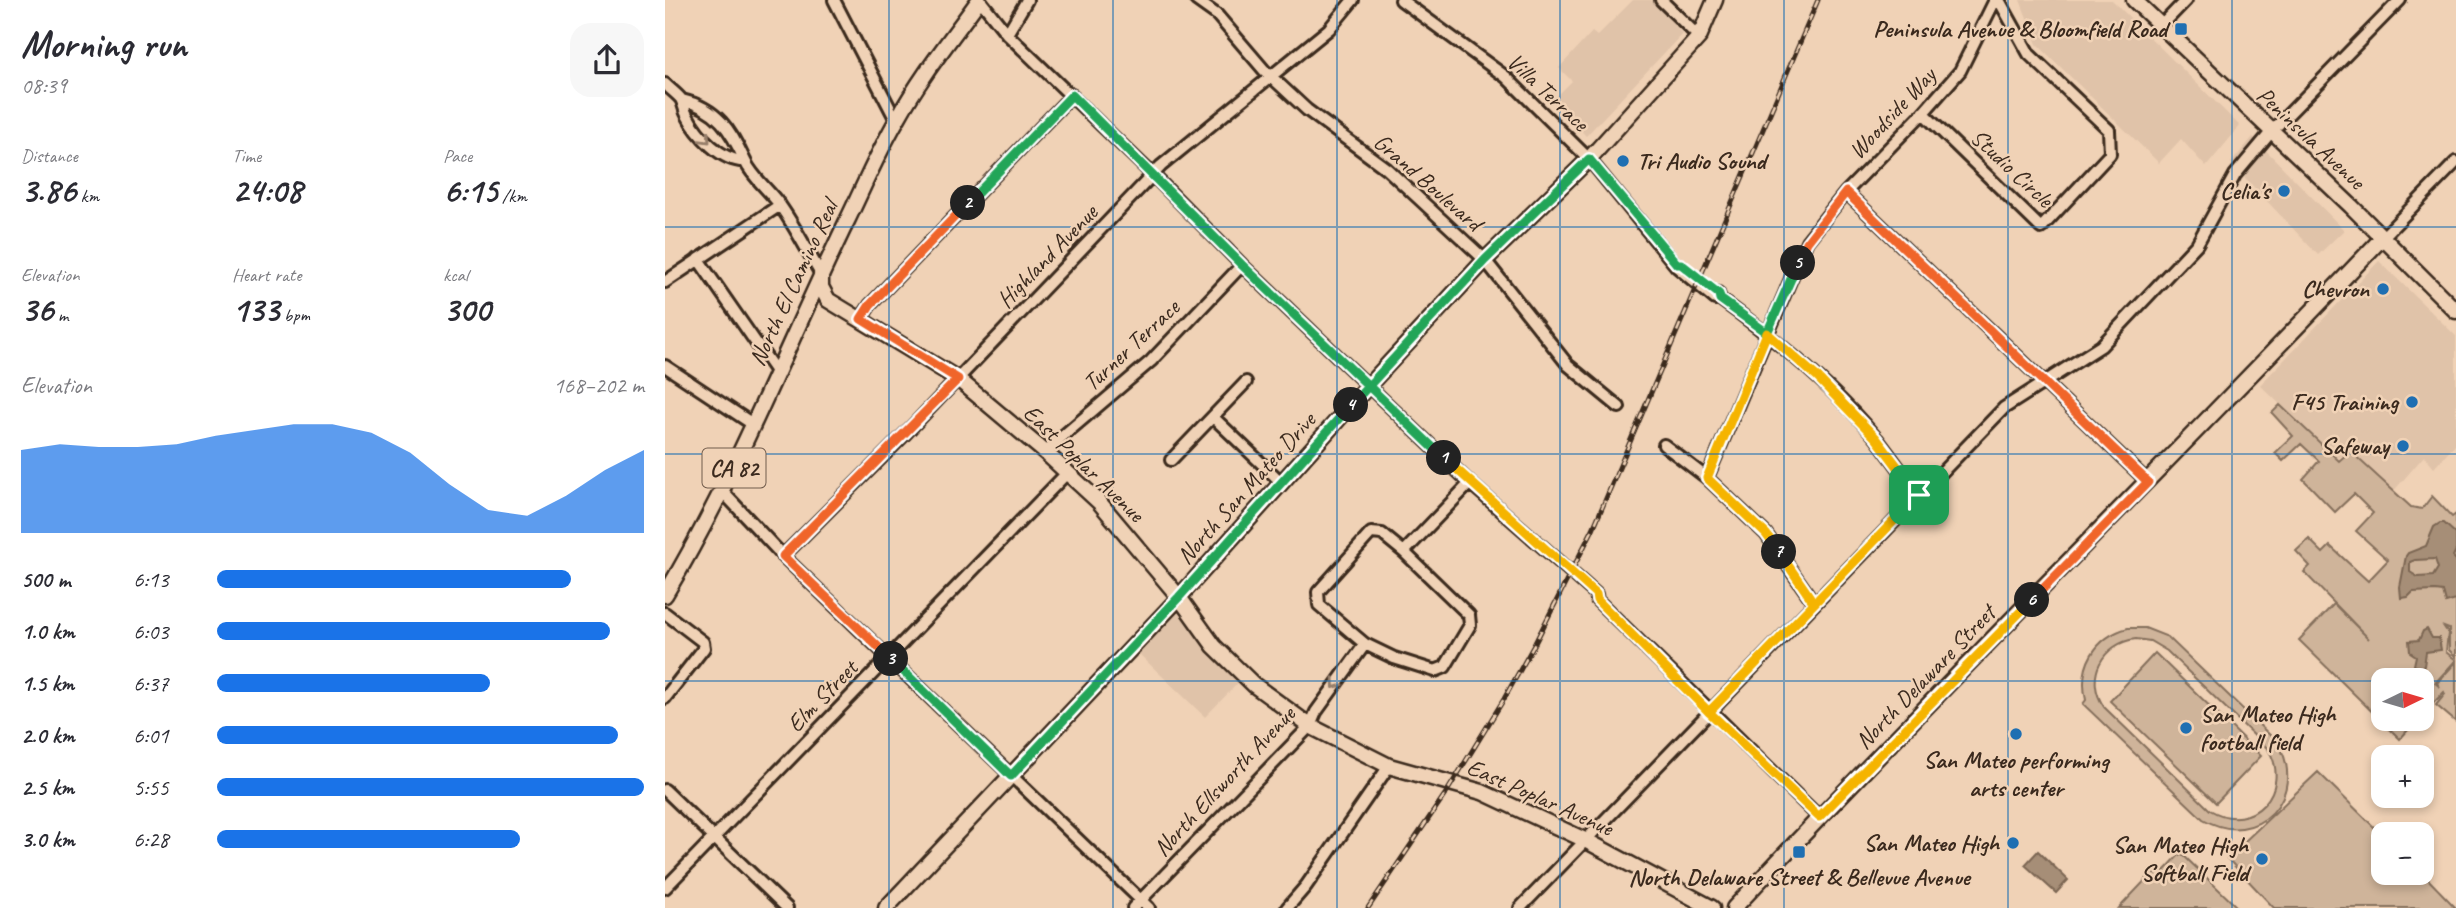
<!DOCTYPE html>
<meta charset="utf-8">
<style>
:root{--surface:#fff;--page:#f7f7f7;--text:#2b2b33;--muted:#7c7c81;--accent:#1a73e8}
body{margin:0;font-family:Caveat,sans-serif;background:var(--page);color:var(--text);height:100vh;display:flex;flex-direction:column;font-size:26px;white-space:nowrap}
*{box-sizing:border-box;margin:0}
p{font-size:23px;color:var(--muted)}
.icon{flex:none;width:38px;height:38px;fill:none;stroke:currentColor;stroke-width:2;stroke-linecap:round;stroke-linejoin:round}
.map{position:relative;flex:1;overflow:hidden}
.side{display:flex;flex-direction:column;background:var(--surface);width:665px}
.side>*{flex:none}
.needle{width:46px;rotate:85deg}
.tools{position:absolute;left:1706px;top:668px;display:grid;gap:14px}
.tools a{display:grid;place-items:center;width:63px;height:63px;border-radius:14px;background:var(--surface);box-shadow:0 4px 10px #0003;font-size:35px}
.pin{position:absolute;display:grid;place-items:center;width:60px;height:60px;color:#fff;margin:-30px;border-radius:14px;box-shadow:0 4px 10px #0006}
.km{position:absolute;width:35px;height:35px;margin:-18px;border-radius:50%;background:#222;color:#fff;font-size:19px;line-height:35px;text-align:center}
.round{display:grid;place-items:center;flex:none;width:74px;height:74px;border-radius:21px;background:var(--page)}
.headline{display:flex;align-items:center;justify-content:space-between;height:119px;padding:0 21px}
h1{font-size:38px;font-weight:700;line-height:52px}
.stats{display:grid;grid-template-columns:repeat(3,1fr);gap:10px;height:119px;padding:7px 21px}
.stats div{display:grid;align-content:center}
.stats b{font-size:35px;font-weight:700}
.stats small{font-size:19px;font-weight:400}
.stats p{font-size:19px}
.chart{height:196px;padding:14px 21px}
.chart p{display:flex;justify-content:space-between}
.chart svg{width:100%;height:126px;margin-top:7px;fill:var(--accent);opacity:.7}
ul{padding:0 21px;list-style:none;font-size:23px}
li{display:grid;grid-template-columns:112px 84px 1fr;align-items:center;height:52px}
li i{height:18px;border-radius:9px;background:var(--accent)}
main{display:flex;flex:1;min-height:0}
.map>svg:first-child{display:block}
</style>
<main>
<section class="side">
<div class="headline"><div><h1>Morning run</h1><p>08:39</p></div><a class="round"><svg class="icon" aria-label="share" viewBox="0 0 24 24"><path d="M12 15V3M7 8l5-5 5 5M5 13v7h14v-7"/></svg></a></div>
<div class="stats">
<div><p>Distance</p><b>3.86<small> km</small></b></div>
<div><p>Time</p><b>24:08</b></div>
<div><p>Pace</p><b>6:15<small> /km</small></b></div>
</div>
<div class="stats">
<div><p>Elevation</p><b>36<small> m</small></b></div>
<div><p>Heart rate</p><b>133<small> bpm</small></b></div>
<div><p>kcal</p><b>300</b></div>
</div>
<div class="chart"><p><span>Elevation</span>168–202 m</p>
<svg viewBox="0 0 160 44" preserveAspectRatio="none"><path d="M0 44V15L10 13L20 14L30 14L40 13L50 10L60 8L70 6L80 6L90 9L100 16L110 27L120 36L130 38L140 31L150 22L160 15V44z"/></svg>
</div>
<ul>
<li><b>500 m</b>6:13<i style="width:83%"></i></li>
<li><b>1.0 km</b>6:03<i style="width:92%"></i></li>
<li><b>1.5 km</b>6:37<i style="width:64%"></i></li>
<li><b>2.0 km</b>6:01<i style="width:94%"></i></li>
<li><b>2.5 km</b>5:55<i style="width:100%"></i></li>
<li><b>3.0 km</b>6:28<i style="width:71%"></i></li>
</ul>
</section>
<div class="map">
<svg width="1791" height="908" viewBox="0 0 1791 908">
<rect width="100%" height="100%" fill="#f0d2b6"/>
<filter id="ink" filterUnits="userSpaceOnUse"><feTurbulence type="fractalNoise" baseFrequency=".0143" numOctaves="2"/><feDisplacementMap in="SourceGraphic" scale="14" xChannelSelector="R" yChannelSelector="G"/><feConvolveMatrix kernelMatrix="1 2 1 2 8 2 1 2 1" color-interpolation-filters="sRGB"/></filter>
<g filter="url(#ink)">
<path fill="#e0c3a9" d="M968 0H988L1017 34 921 136 888 100 907 81 894 68 927 32 932 36Z
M1355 0H1447L1575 126 1541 167 1516 139 1494 163 1372 44Z
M1588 137 1679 230 1653 255 1566 163Z
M1714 261 1791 336V444L1769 468 1759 456 1727 493 1685 451 1672 459 1595 385Z
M512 612 573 683 540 717 473 653Z"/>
<path fill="#cfb49a" stroke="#856f5c" stroke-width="2" fill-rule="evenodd" d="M1615 405 1674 461 1685 451 1746 507 1757 509 1767 496 1787 517 1791 514V657L1784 650V629L1779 627 1783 633 1781 652 1791 660 1770 683 1775 687 1772 683 1791 662V722L1771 705 1780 694 1779 692 1757 715V681H1718V719H1753L1735 739 1634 640 1669 604 1704 639 1639 572 1645 566 1631 551 1644 539 1658 553 1665 546 1703 581 1723 560 1691 531 1708 513 1689 494 1670 512 1638 479 1654 461 1636 444 1618 461 1610 453 1628 436 1607 413Z
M1463 628H1480L1503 637 1612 742C1645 795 1592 851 1538 819L1418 704 1421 700C1413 666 1430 637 1463 628ZM1471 639 1485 641 1502 651 1603 749C1628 790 1587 835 1545 810L1439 707C1419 678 1437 643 1471 639Z
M1490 653 1596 756 1551 803 1445 701Z
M1653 772 1718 836V873H1757L1791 908H1609L1562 858Z
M1516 853 1573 908H1454L1487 873 1492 874 1496 870 1498 872Z"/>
<path fill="#a68e77" stroke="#7b6653" stroke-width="2" fill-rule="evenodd" d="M1775 523H1779L1791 534V550L1788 556 1791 562V600L1781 603 1778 592 1770 591 1748 592 1743 597 1736 598 1735 587 1741 556 1743 553 1761 546 1769 527ZM1770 559 1773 568 1768 576 1753 577 1745 572V562L1750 560Z
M1762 629 1767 638H1774L1776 650 1761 652 1759 666 1754 668 1749 665 1751 656 1745 652 1744 641 1754 640 1758 631Z
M1373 851 1403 880 1391 893 1360 865Z"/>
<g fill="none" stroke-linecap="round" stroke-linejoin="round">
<g stroke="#3b2a1e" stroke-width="16">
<path id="minor" d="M169 0 231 120
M315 0 342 34 488 175 577 265 805 483 931 594 932 600 1154 817
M531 0 552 15 599 70 642 110 722 169 820 260 903 365 954 407
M736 0 841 77 924 159 1012 267 1050 299H1055
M996 0 1034 37
M1496 26 1521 0
M342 34 362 0
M0 84C5 89 12 94 16 99 19 104 19 110 22 115 32 135 57 162 80 161
M17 100C52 108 66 130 80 161 87 177 104 190 114 204 130 226 142 251 156 274
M1258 113 1376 228 1445 154 1444 130 1364 54 1334 0
M1181 192 1483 482
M1718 237 1791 162
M33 259 112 373
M0 282 115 205
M1053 293 1055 299C1112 340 1167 385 1212 439 1226 457 1240 477 1254 495
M196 319 205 305 407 95
M0 366 89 425
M548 417 616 482
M999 445 1042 478 1101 534 1149 603
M381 453 392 441 486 361 577 265
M506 460 581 382
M1042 478 1142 241 1181 192 1258 113 1295 71 1330 0
M57 491 118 556 484 908
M706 533 717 534 739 552 804 615 805 625 780 667 770 671 729 658 700 644 654 605 653 592Z
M739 552 805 483
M118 556 241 433 496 166 664 29 688 0
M0 613 38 642 39 648 0 698
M0 790 122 908
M0 888 402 473
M468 908 645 726 651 712 700 644
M622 908 641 886 724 766
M855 908 1339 408 1436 346 1532 244 1570 175 1580 163 1607 131 1735 0"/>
</g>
<g stroke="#3b2a1e" stroke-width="19">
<path id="major" d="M1469 0 1686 206 1791 311
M156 274V287L163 300 293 379 381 453 434 502 514 597 549 646 589 685 645 726 724 766 817 792 920 840 1047 908
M0 595C71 476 121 347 181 223 198 188 213 152 233 118 256 76 286 39 314 0
M221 908 508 604 703 386 820 260 924 159 1034 37 1050 0
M1069 908C1281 681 1504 463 1718 237"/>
</g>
<use href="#minor" stroke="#f0d2b6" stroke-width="10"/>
<use href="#major" stroke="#f0d2b6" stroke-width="14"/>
<g stroke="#3b2a1e" stroke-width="5">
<path id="rail" d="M703 908 783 790 839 699 869 645 928 529 1153 0"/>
</g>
<use href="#rail" stroke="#f0d2b6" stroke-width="2.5" stroke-dasharray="8" stroke-linecap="butt"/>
</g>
<defs><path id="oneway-chevron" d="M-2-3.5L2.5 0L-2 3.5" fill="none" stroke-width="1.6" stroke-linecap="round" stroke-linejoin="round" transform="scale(1.75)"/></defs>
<g stroke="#967e6a">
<use href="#oneway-chevron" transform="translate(41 139) rotate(46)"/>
<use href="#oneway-chevron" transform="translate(671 684) rotate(126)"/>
</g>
</g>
<g fill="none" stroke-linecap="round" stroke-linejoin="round" filter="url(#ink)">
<g stroke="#fff" stroke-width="14">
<path id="split-1" d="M779 458 931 594 932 600 1044 712 1254 495"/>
</g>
<g stroke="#fff" stroke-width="14">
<path id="split-2" d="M303 203 407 95 577 265 779 458"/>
</g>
<g stroke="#fff" stroke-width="14">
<path id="split-3" d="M226 659 118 556 293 379 196 319 205 305 303 203"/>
</g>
<g stroke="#fff" stroke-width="14">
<path id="split-4" d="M226 659 346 776 514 597 686 405"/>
</g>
<g stroke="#fff" stroke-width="14">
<path id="split-5" d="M686 405 820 260 924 159 1012 264H1016L1054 294 1055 299 1102 333 1133 263"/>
</g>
<g stroke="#fff" stroke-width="14">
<path id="split-6" d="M1133 263 1142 242 1181 192 1483 482 1367 600"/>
</g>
<g stroke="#fff" stroke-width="14">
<path id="split-7" d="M1114 552 1149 603 1044 712 1154 817 1367 600"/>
</g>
<g stroke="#fff" stroke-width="14">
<path id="split-8" d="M1114 552 1101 534 1042 478 1102 333 1152 377 1211 438 1254 495"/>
</g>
<use href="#split-1" stroke="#f5b400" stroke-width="9"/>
<use href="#split-2" stroke="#22a559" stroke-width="9"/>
<use href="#split-3" stroke="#f0652b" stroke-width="9"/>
<use href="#split-4" stroke="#22a559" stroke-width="9"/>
<use href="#split-5" stroke="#22a559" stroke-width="9"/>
<use href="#split-6" stroke="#f0652b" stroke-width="9"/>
<use href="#split-7" stroke="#f5b400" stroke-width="9"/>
<use href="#split-8" stroke="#f5b400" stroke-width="9"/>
</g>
<path fill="none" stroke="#1f6fb2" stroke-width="2" stroke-opacity="0.55" d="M224 0V908M448 0V908M672 0V908M895 0V908M1119 0V908M1343 0V908M1567 0V908M0 227H1791M0 454H1791M0 681H1718M1757 681H1791"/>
<g fill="#1f6fb2" stroke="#f0d2b6" stroke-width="2.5">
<rect x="1509" y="22" width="14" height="14" rx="3.5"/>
<circle cx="958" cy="161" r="7"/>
<circle cx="1619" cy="191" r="7"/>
<circle cx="1718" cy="289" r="7"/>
<circle cx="1747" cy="402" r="7"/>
<circle cx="1738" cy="446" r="7"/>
<circle cx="1521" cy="728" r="7"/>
<circle cx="1351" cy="734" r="7"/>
<circle cx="1348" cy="843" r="7"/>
<rect x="1127" y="845" width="14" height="14" rx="3.5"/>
<circle cx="1597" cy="859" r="7"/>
</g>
<g text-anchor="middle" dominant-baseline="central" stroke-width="5" stroke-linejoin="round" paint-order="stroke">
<rect fill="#f0d2b6" stroke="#715c4c" stroke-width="2" x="37.5" y="448.5" width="63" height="39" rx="5"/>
<g font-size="23" font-weight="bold" fill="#3b2a1e">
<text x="69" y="468">CA 82</text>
</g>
<g font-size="24" font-weight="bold" fill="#3b2a1e" stroke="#f0d2b6" text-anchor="end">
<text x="1502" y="29">Peninsula Avenue &amp; Bloomfield Road</text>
<text x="972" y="161" text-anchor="start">Tri Audio Sound</text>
<text x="1605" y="191">Celia's</text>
<text x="1704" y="289">Chevron</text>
<text x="1733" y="402">F45 Training</text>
<text x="1724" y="446">Safeway</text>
<text x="1535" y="714" text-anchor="start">San Mateo High<tspan x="1535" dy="28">football field</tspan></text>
<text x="1351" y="760" text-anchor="middle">San Mateo performing<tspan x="1351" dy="28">arts center</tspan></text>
<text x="1334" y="843">San Mateo High</text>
<text x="1583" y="845">San Mateo High<tspan x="1583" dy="28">Softball Field</tspan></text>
<text x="1134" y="877" text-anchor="middle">North Delaware Street &amp; Bellevue Avenue</text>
</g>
<g font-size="24" fill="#3b2a1e" stroke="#f0d2b6">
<text transform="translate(883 92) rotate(43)">Villa Terrace</text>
<text transform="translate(1227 113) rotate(-47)">Woodside Way</text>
<text transform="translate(1646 138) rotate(43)">Peninsula Avenue</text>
<text transform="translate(1347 168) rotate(43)">Studio Circle</text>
<text transform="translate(763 182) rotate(41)">Grand Boulevard</text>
<text transform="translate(382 256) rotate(-46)">Highland Avenue</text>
<text transform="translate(128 283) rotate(-65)">North El Camino Real</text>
<text transform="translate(466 345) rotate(-43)">Turner Terrace</text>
<text transform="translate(419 463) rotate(44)">East Poplar Avenue</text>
<text transform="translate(581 488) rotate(-48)">North San Mateo Drive</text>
<text transform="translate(1260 677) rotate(-46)">North Delaware Street</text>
<text transform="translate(157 696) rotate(-46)">Elm Street</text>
<text transform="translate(559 781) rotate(-47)">North Ellsworth Avenue</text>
<text transform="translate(875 797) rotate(24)">East Poplar Avenue</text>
</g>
</g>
</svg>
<div class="tools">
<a><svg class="needle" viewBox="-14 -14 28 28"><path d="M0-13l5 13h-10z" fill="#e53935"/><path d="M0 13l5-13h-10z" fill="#7c7c81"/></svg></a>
<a>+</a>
<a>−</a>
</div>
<div class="pin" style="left:1254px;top:495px;background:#1e9e55"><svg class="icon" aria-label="arrive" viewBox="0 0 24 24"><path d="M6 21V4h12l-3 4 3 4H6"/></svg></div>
<b class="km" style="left:779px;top:458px">1</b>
<b class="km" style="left:303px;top:203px">2</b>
<b class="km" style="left:226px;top:659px">3</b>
<b class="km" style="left:686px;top:405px">4</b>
<b class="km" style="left:1133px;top:263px">5</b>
<b class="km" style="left:1367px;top:600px">6</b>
<b class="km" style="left:1114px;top:552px">7</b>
</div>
</main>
